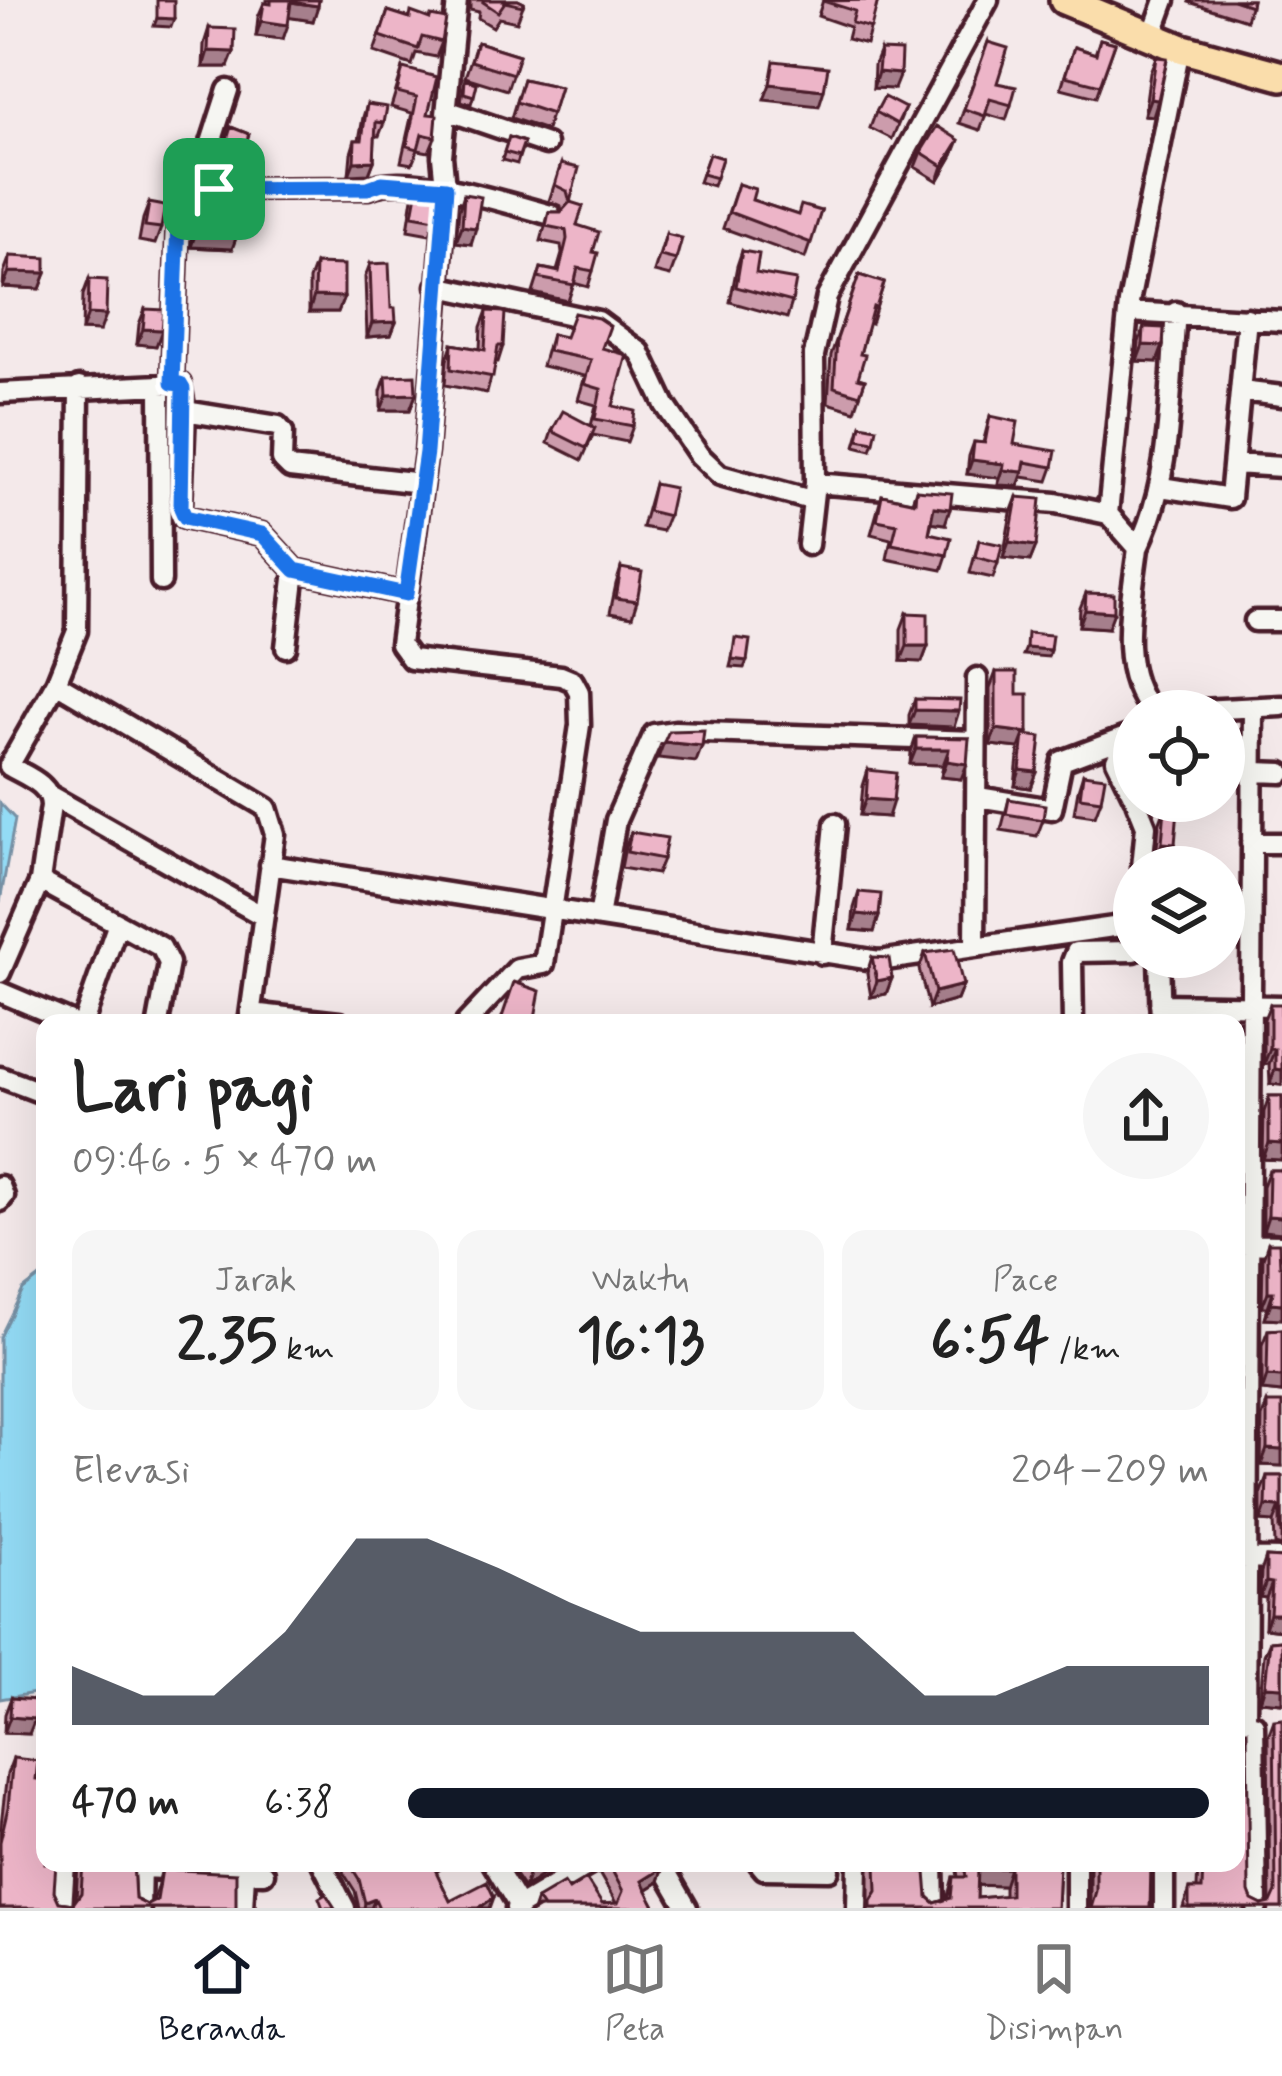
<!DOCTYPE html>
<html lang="id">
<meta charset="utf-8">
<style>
:root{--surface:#fff;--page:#f6f6f6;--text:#222;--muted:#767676;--line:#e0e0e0;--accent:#111827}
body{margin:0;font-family:Mynerve,sans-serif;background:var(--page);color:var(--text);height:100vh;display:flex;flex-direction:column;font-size:45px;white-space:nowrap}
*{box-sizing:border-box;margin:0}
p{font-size:39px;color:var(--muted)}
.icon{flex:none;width:66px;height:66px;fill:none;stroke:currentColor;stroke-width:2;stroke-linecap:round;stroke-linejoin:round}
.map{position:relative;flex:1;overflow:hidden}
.details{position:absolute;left:36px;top:1014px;width:1209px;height:858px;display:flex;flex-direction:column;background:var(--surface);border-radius:24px;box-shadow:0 12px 48px #0002}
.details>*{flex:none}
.fabs{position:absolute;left:1113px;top:690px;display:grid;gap:24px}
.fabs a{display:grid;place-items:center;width:132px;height:132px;border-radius:50%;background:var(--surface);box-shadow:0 12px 48px #0002;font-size:60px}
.pin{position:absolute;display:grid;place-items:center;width:102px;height:102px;color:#fff;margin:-51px;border-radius:24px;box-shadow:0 6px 18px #0006}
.round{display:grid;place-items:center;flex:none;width:126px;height:126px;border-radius:63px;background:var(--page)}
.head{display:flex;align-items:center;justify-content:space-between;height:204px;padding:0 36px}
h1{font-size:66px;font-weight:700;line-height:90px}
.stats{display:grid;grid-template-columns:repeat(3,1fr);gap:18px;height:204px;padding:12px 36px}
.stats div{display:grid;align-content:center;border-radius:24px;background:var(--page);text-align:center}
.stats b{font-size:60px;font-weight:700}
.stats small{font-size:33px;font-weight:400}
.stats p{font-size:33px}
.chart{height:336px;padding:24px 36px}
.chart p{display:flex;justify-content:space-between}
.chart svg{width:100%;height:216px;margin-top:12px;fill:var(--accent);opacity:.7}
ul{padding:0 36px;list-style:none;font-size:39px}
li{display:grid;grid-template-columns:192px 144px 1fr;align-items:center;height:90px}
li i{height:30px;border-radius:15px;background:var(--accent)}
.tabs{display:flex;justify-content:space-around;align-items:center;height:168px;border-top:3px solid var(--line);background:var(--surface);font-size:33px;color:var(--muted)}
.tabs a{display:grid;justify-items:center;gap:6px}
.tabs .current{color:var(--accent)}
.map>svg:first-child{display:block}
</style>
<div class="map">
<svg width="1282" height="1908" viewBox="0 0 1282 1908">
<rect width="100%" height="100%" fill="#f4e9ea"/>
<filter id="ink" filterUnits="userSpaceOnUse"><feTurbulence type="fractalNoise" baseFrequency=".00833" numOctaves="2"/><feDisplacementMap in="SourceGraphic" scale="24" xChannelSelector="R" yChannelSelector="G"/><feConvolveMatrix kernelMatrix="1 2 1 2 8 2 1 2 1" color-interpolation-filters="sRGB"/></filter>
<g filter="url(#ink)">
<path fill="#93dbf5" stroke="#7690a4" stroke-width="3" d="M0 803 15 819 0 902Z
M45 1273V1680L41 1692 0 1699V1337L23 1290Z"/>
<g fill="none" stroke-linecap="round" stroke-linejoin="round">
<g stroke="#4a1f2b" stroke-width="27">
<path id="street" d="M457 0 442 156 446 197 426 452 400 644 411 659 561 676 573 681 579 692 580 725 544 964 517 969 466 1023
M1152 36 1165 0
M228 90 201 174 202 189 369 188C406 170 510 204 551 215
M449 111 546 144
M437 286 598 321 640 352 665 405 699 455 720 475 811 500
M1129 312 1282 321
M172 383 178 221 184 207 202 189
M160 386 161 581
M1241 391 1282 396
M0 393 180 384 185 411 181 508 185 517 262 534 295 570 406 594
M185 411 278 426 283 432 282 460 290 468 421 483
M1234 464 1282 467
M815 483 1056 503 1108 514 1138 548C1132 599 1115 671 1152 711
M1161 487 1230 498 1247 318
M1108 514 1129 303 1180 48
M808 545 815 483 814 355 827 297 988 0
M1138 548C1173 476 1169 391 1176 312
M1255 621H1282
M286 647 295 570
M56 683 267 808 275 834 249 1023
M1179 711 1282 706
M1126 740 1116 760 1134 797
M1255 772 1282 773
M51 796 261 915
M978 797 1052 809 1062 761 1134 734
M1136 801 1146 826 1142 867
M1251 843H1282
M270 865 879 961 1134 924
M40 881 161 947 169 963 158 1023
M599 917 616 820 654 734 675 731 975 741
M1224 918 1249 916
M975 946 977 678
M822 954 835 824
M1159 957 1161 1023
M0 973 40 881 51 806C51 784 26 776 9 766L56 683 77 631 79 387
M0 992 73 1023
M1160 1004 1282 1006
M251 1013 339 1023
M83 1023 117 926
M1073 1023 1072 962 1076 952 1134 951
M0 1077 45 1094
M0 1186 4 1196 0 1201
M1236 1244 1282 1245
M1236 1558 1282 1559
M1246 1723 1253 708
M1254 1724 1257 1908
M322 1863 345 1908
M493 1863 520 1908
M661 1863 687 1908
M759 1863 764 1869 829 1870
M933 1863 934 1908
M1164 1863V1908
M140 1868 264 1873
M62 1908 65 1863
M140 1908 141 1863
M243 1908 245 1874
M516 1908 592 1863
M857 1908 858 1863
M1076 1908V1863"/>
</g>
<g stroke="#4a1f2b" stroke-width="36">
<path id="primary" d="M1064 0 1180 48 1282 76"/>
</g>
<use href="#street" stroke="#f6f6f2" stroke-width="18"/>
<use href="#primary" stroke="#faddab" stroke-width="27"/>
</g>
<path fill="#cc9cac" stroke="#4a1f2b" stroke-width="3" fill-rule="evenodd" d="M267 0H319L313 21 289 17 283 39 256 36 258 17 264 3H267Z
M470 0H518L524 3 517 22 499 18 493 27 478 18 479 12 470 10Z
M823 0H878L866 44 847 39 850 27 818 16Z
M1190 0H1252L1246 20 1189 2Z
M388 11 410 18 430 19 442 42 436 57 416 53 412 65 374 52Z
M209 28 228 67H203L204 44Z
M1100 39 1115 43 1096 97 1061 88 1074 47 1095 54Z
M477 42 519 55 507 90 465 77Z
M988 42 997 83 1011 105 1006 120 986 114 980 130 959 123Z
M880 50 894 89 873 88 874 65Z
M1156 57 1158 100 1153 116 1144 115 1150 72Z
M403 68 435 137 429 152 418 150 412 164 401 162 412 113 391 107Z
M465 79 477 83 471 104 461 101Z
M523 79 560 87 546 130 511 118Z
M367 104 384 123 379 136H375L374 161 369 174 349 175 351 153 355 140H359L363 117Z
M905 108 892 139 870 128 876 112Z
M231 127 249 134 234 174 217 167Z
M509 137 524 142 517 164 502 160Z
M921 152 953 155 938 181 915 167Z
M709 154 722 158 713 186 699 182Z
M561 164 577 225 593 252V271L588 287 574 283 568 301 533 293 541 268 557 271 562 254 561 245 541 241 549 212H561L562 211 561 206 549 201Z
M419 182 435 219 430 234 408 230 413 197Z
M738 184 752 200 797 215 821 211 805 258 723 228Z
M464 194 471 244 456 242 459 210Z
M201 200 206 204 232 249 191 247V224Z
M149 203 161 228 155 244 139 241 143 219Z
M666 234 676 260 670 276 654 272Z
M742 251 756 273 792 302 787 318 730 302 737 266Z
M10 256 46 273 40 289 3 287 4 272Z
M315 264 344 297 338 312H309V280Z
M370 264 396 322 391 335 367 337 365 277Z
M859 275 884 283 871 324 868 323 860 354 858 378 865 380 855 411 828 403 831 355Z
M89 279 100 331 82 330 83 295Z
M145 309 162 330 156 346 137 344 139 324Z
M487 311 503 346 498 362H495L487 393 445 385 447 360 452 344 480 349 481 327Z
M1144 327 1157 362 1137 361 1139 342Z
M551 334 602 348 613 406 633 426 627 442 593 435 582 460 548 443 552 431 591 426 596 405 578 400 585 376 542 366Z
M386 376 416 394 410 410H381V391Z
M990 416 1014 444 1053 467 1048 481 1022 477 1018 486 998 485 999 478 967 474 969 456 974 442 983 443Z
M861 425 874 442 871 450 855 446Z
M654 484 668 516 662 531 642 527Z
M916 490 945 524 932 522 929 533 947 555 942 570 887 559 891 539 871 534 882 495 912 501Z
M1017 497 1036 546 1030 561 1003 558 1011 513Z
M979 540 998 563 993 578 970 573Z
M621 568 637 601 632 617 610 613 616 584Z
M1086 593 1108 628 1079 626 1080 608Z
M907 613 928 646 922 662 901 661V629Z
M996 672 1017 694 1037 772 1031 788 1015 786 1019 748 990 745V688Z
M915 699 954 727 909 725V715Z
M916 737 969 738 961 779 941 777 943 765 910 764 911 752Z
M868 770 888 817 860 815 863 786Z
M1083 774 1101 800 1095 816 1074 813 1078 790Z
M1009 799 1043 820 1037 836 1001 830Z
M1165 808 1175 844 1170 860 1156 859 1159 824Z
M631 832 663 859 657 874 621 868 625 847Z
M859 892 879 916 874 932 852 930 854 908Z
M925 953 963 985 957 1000 929 1008 919 969Z
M872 957 892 978 886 994 871 997 867 973Z
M1270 1004 1282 1018V1085L1270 1084 1269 1064H1264V1019Z
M1269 1096H1282V1160L1263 1159 1264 1112Z
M1269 1170H1282V1233L1263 1231V1186Z
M1268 1243 1280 1266 1282 1267V1319L1265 1318 1268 1307H1262L1263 1258Z
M1282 1329V1393L1262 1391V1345L1268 1330Z
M1267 1403 1282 1466 1261 1465 1262 1418Z
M1267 1476H1282V1547L1275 1545 1274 1522 1261 1521V1492Z
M1266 1557 1282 1558V1630L1265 1628 1266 1598 1260 1597 1261 1572Z
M1282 1640V1703L1260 1701 1264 1655 1270 1641Z
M11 1698 29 1734 4 1733 5 1714Z
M1274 1720 1282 1908H1183L1189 1889H1197L1198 1863H1236L1252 1900 1262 1905 1270 1903 1268 1736Z
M13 1758 36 1779 54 1891 59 1902 73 1904 76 1900 78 1863H133L135 1899 147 1905 153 1902 162 1869 236 1908H0V1832L7 1774Z
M346 1863H449L436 1872 450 1901 490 1908H359L355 1891 343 1872Z
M507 1863H559L524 1888Z
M604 1863H660L663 1868 657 1883 646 1890 656 1908H534L537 1899 569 1890 602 1904 616 1903 600 1875Z
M869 1863H900V1870L935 1903 947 1900 953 1877H958L957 1871 960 1863H1059L1057 1908H869ZM977 1885 1004 1886V1896L977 1898Z
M1090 1863H1151L1150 1908H1090Z"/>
<path fill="#a67f8c" stroke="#4a1f2b" stroke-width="3" d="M291 2 318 6 313 21 286 17Z
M157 18 174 19 171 27 154 26Z
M261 21 288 25 283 39 256 36Z
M208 51 234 52 228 67H203Z
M878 72 900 74 894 89 873 88Z
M770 84 824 90 819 106 764 100Z
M1150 99 1158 100 1153 116 1144 115Z
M959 140 953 155 938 181 943 166Z
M374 161 369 174 349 175 354 162Z
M462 226 476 228 471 244 456 242Z
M196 232 238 233 232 249 191 247Z
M9 272 46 273 40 289 3 287Z
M314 296 344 297 338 312H309Z
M88 314 106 315 100 331 82 330Z
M396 322 391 335 367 337 372 323Z
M143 329 162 330 156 346 137 344Z
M1143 345 1163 346 1157 362 1137 361Z
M416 394 410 410H381L387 395Z
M972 460 1004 464 999 478 967 474Z
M1003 470 1023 472 1018 486 998 485Z
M934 507 950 509 945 524 929 522Z
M1009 542 1036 546 1030 561 1003 558Z
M1085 610 1114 612 1108 628 1079 626Z
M907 646H928L922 662 901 661Z
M1026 648 1050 650 1048 657 1023 655Z
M732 659 747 661 744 668 730 667Z
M915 710 959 711 954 727 909 725Z
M996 729 1028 733 1023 745 1024 735 1019 748 990 745Z
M664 742 702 746 696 762 658 758Z
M916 749H949L943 765 910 764Z
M947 761 967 764 961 779 941 777Z
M1020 770 1037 772 1031 788 1015 786Z
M866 799 893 801 888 817 860 815Z
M1162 843 1175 844 1170 860 1156 859Z
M857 914 879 916 874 932 852 930Z
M892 978 886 994 871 997 877 981Z
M963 985 957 1000 929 1008 935 992Z
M1270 1049H1275L1269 1064H1264Z
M1275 1069 1282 1070V1085L1270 1084Z
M1269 1143 1282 1144V1160L1263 1159Z
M1268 1216 1282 1217V1233L1263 1231Z
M1268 1292H1273L1268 1307H1262Z
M1271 1303 1282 1304V1319L1265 1318Z
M1267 1376 1282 1377V1393L1262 1391Z
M1267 1449 1282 1450V1466L1261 1465Z
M1266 1506 1280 1507 1274 1522 1261 1521Z
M1266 1582 1272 1583 1266 1598 1260 1597Z
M1270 1614H1282V1630L1265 1628Z
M1265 1686 1282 1687V1703L1260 1701Z
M10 1717 35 1719 29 1734 4 1733Z
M436 1863H449L428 1877 433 1865Z
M543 1863H559L524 1888 529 1872Z
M663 1868 657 1883 636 1896 642 1881Z
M978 1868H1010L1004 1886 972 1885Z
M494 1897 490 1908H479Z
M375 1899 371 1908H364L365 1903Z"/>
<path fill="#edb5c8" stroke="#4a1f2b" stroke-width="3" fill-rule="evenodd" d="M157 0H174V19L157 18Z
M271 0H319L318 6 291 2 288 25 261 21 264 3 271 4Z
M484 0H518L524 3 523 6 505 2 498 12 483 2Z
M878 0 871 28 852 23 855 11 823 1Z
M1233 0H1252L1251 6Z
M388 11 410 18 411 12 430 19 431 16 446 19 442 42 422 37 418 49 380 36Z
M209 28 235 29 234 52 208 51Z
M1100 39 1115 43 1100 85 1065 76 1074 47 1096 54Z
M477 42 519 55 513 74 471 61Z
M988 42 1008 48 997 83 1016 87 1011 105 990 99 985 116 964 109Z
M880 50 901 51 900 74 878 72Z
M1156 57 1167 58 1158 100 1150 99Z
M774 61 828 67 824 90 770 84Z
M403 68 437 77 428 114 437 115 435 137 422 134 418 149 407 146 417 97 397 92Z
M465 79 477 83 474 96 464 93Z
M523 79 560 87 552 114 516 102Z
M884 97 905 108 897 124 876 112Z
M367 104 387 107 384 123 376 122 374 161 354 162 355 140H362Z
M937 126 959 140 943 166 921 152Z
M231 127 249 134 240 158 223 152Z
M509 137 524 142 519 156 504 152Z
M709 154 722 158 716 178 702 174Z
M561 164 579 168 570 202 583 206 577 225 599 232 593 252 598 253 593 271 578 268 574 285 538 278 541 268 559 272 567 239 566 230 546 226 549 212H561L570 202 567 191 555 185Z
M419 182 438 184 435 219 413 215Z
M738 184 755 189 752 200 798 215 801 205 821 211 811 243 729 212Z
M464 194 481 197 476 228 462 226Z
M201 200H206V204L237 203 238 233 196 232 197 208Z
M149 203 165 206 161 228 145 226Z
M666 234 682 238 676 260 660 256Z
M742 251 759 254 756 273 796 280 792 302 736 287Z
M10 256 46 258V273L9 272Z
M389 263 391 308H395L396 322 372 323 370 264Z
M315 264 344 265V297L314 296Z
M859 275 884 283 876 308 873 307 860 354 865 355 858 378 865 380 860 395 834 387 837 339Z
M89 279 107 280 106 315 88 314Z
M145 309 164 310 162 330 143 329Z
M487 311 505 312 503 346H498L493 377 451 369 452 344 485 350Z
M574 313 598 318 610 326 602 348 627 355 613 406 635 411 633 426 595 419 601 389 584 384 591 360 548 351 551 334 565 337Z
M1144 327 1164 328 1163 346 1143 345Z
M415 375 416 394 387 395 386 376Z
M563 411 595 428 586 448 552 431Z
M990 416 1018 422 1014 444 1056 451 1053 467 1025 462 1023 472 1003 470 1004 464 972 460 974 442 985 443Z
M861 425 877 428 874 442 858 439Z
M654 484 674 488 668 516 648 511Z
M916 490 952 493 950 509 934 507 929 533 951 538 947 555 892 544 897 524 877 520 882 495 915 502Z
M1017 497 1041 499 1036 546 1009 542Z
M979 540 1002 545 998 563 975 557Z
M621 568 642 572 637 601 616 598Z
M1086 593 1114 594V612L1085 610Z
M907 613 928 614V646H907Z
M1027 633 1052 635 1050 650 1026 648Z
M735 638 750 640 747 661 732 659Z
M996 672H1017V694H1028V733L996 729Z
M915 699 960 700 959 711 915 710Z
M704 730 702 746 664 742 669 731Z
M1024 735 1041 737 1037 772 1020 770Z
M916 737 969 738 967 764 947 761 949 749H916Z
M868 770 896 773 893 801 866 799Z
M1083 774 1105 777 1101 800 1080 797Z
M1009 799 1045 805 1043 820 1006 814Z
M1165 808 1178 809 1175 844 1162 843Z
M631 832 667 838 663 859 627 852Z
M859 892 881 894 879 916 857 914Z
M954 949 963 985 935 992 925 953Z
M872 957 889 958 892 978 877 981Z
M514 982 540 991 534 1023H513L501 1020Z
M1270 1004H1281L1282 1070 1275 1069V1049H1270Z
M1269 1096H1282V1144L1269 1143Z
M1269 1170H1282V1217L1268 1216Z
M1268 1243H1279L1280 1266 1282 1267V1304L1271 1303 1273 1292H1268Z
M1282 1329V1377L1267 1376 1268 1330Z
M1236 1358H1241L1240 1399H1236Z
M1267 1403H1282V1450L1267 1449Z
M1236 1434H1240L1239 1529 1236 1531Z
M1267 1476H1282V1531L1280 1530V1507L1266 1506Z
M1266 1557 1282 1558V1614H1270L1272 1583 1266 1582Z
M1282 1640V1687L1265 1686 1270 1641Z
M11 1698 36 1700 35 1719 10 1717Z
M1282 1719V1908H1189V1889H1202L1203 1863H1236V1730H1247L1249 1892 1252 1900 1262 1905 1271 1903 1276 1892 1274 1720Z
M13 1758 38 1761 36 1779 45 1780V1863H56L54 1891 59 1902 73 1904 81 1893 83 1863H133L135 1899 147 1905 157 1900 162 1869 236 1873V1908H0V1842L8 1807Z
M349 1863H436L433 1865 450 1901 487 1882 494 1897 479 1908H379L375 1899 365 1903 359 1879Z
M523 1863H543L529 1872Z
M608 1863H660L663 1868 642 1881 656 1908H543L537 1899 564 1883 569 1890 586 1879 602 1904 618 1903 623 1891Z
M876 1863H900V1870L926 1872 928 1897 935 1903 951 1898 953 1877H966L964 1863H1059L1057 1908H871V1901L877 1891ZM978 1868H1010V1895L977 1898Z
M1096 1863H1151L1150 1908H1091L1096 1891Z
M326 1894 335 1908H323L319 1898Z"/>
</g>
<g fill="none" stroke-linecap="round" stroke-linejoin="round" filter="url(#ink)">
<g stroke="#fff" stroke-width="24">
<path id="route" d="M382 183 446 188 426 452 406 594 295 570 262 534 185 517 181 508 183 389 180 384 172 383 178 220 184 207 202 189 368 188Z"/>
</g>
<use href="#route" stroke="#1a73e8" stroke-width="15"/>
</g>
</svg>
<div class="fabs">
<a><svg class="icon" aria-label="locate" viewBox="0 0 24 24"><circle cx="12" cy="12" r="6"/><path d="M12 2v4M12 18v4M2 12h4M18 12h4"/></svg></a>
<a><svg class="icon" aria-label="layers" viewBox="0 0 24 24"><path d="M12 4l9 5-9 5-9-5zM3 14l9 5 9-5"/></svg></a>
</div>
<div class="pin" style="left:214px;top:189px;background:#1e9e55"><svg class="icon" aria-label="arrive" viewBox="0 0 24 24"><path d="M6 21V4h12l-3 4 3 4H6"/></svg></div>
<section class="details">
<div class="head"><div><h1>Lari pagi</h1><p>09:46 · 5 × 470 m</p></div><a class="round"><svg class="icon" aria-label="share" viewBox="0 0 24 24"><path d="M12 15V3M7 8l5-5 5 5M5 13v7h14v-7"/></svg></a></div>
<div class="stats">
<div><p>Jarak</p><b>2.35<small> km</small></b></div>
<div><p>Waktu</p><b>16:13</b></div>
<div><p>Pace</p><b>6:54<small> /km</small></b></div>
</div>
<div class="chart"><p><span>Elevasi</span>204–209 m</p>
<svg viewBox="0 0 160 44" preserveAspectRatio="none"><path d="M0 44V32L10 38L20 38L30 25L40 6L50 6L60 12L70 19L80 25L90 25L100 25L110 25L120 38L130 38L140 32L150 32L160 32V44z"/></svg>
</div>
<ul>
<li><b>470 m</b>6:38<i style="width:100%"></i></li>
</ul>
</section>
</div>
<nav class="tabs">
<a class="current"><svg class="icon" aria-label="home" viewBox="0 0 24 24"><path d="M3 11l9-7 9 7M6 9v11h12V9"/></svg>Beranda</a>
<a><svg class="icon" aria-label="map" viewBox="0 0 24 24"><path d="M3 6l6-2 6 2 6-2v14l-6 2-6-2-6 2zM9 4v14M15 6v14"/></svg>Peta</a>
<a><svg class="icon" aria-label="saved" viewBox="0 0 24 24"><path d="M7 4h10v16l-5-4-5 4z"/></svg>Disimpan</a>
</nav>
